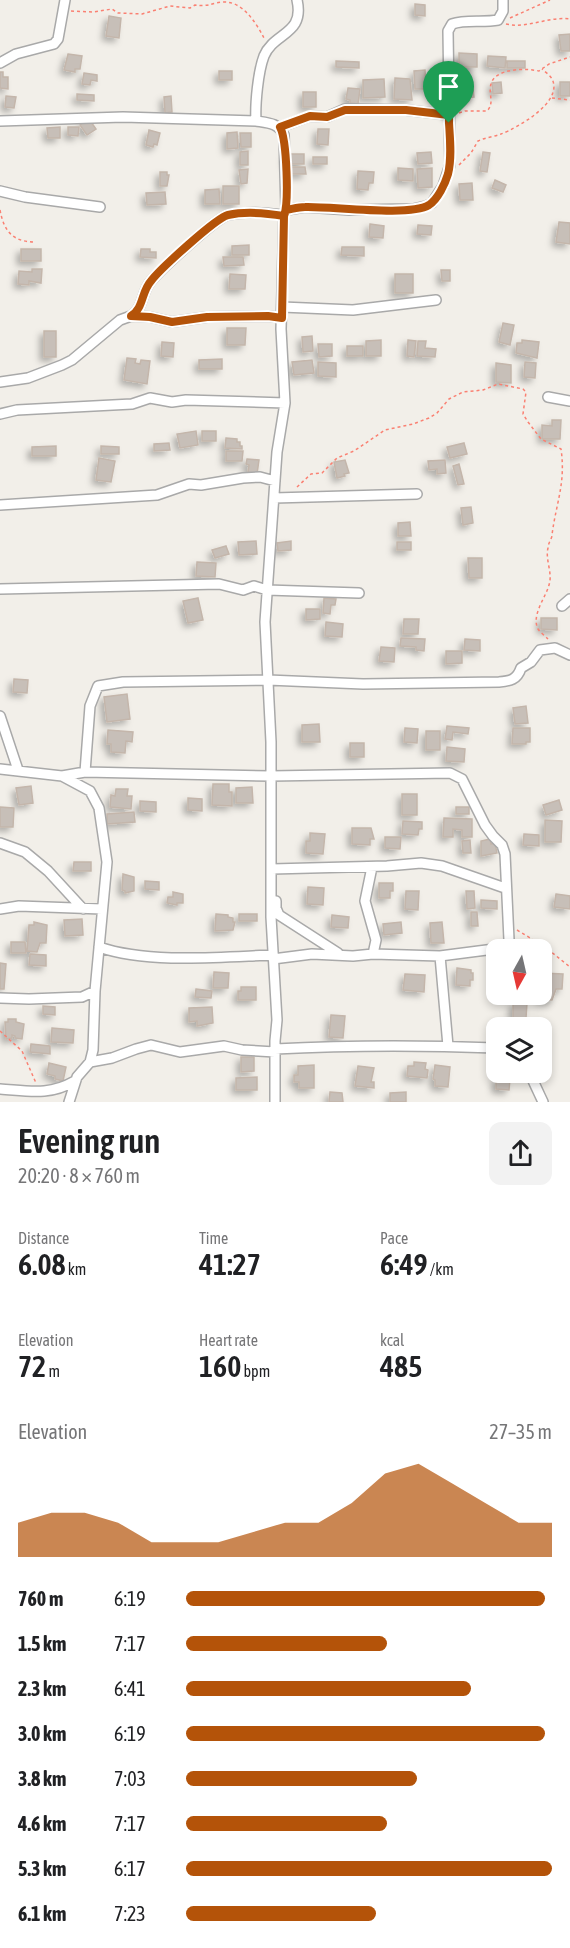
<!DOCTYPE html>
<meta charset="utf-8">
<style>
:root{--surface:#fff;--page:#f2f2f2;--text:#202124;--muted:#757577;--accent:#b45309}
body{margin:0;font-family:"Asap Condensed",sans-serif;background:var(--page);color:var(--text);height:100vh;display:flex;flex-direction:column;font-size:22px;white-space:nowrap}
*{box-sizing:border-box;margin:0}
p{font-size:20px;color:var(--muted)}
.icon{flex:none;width:33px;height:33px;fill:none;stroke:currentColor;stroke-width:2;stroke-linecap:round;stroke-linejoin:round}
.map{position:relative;height:1102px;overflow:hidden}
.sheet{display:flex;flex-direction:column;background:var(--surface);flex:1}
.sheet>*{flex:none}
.needle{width:39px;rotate:188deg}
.tools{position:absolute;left:486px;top:939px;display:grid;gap:12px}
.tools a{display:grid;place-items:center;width:66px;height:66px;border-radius:12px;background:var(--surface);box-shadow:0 3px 9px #0003;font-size:30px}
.pin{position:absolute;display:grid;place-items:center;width:51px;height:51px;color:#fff;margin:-62px -26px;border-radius:50% 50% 50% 0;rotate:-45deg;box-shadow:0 0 6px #0007}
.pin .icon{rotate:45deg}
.round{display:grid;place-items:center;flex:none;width:63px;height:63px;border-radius:12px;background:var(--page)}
.headline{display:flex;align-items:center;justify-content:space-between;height:102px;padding:0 18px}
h1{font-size:33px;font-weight:600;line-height:45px}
.figures{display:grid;grid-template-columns:repeat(3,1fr);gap:9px;height:102px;padding:6px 18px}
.figures div{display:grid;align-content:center}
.figures b{font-size:30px;font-weight:600}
.figures small{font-size:16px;font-weight:400}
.figures p{font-size:16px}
.chart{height:168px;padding:12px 18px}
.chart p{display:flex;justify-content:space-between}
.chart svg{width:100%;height:108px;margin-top:6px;fill:var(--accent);opacity:.7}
ul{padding:0 18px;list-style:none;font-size:20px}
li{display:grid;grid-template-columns:96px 72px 1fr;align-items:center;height:45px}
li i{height:15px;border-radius:8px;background:var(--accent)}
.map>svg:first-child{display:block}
</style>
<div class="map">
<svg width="570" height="1102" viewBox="0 0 570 1102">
<defs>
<filter id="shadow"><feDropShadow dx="-4" dy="4" stdDeviation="3" flood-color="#0004"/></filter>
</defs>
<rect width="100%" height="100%" fill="#f2efe9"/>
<path fill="#c7bfb8" stroke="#c4b6ab" stroke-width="1.5" filter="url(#shadow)" d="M415 4 425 5V16L415 15Z
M109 16 121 18 119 38 106 36Z
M570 34V51H561L559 35Z
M459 53 477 54V67H459Z
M68 54 82 56 80 69H75V72L64 70Z
M488 56 506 57 505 68 487 66Z
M336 61 359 62V68L336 67Z
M507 61H525V68H507Z
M425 70 426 89H415L414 71Z
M219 71H232V80H219Z
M0 72H3V77H8V89L0 88Z
M84 73 97 75V81L91 80 90 85 82 84Z
M395 78 410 79 412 100 394 99Z
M384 79 385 97 363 98V80Z
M472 80 474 97 454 99 453 81Z
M501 82 502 93 493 94 492 83Z
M560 82H570V96H560Z
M348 88 360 89 358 104 350 103V100L346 99Z
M303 92H316V107H303Z
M77 94 94 95V101L77 100Z
M6 96 16 97 14 108 5 107Z
M171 96 172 112 165 113 164 97Z
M89 119 96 129 87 135 80 125Z
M60 127V138H48L47 128Z
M68 127H79L78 136 68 135Z
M318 129H329L328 145 317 144Z
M149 130 160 133 157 145 154 144 153 147 146 145Z
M237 132 238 148 227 149V133Z
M240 133H251V147H241Z
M248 151V165H240V152Z
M431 152 432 163 418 164 417 153Z
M483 152 490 153 487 172 480 171Z
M287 154H304V164H287Z
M313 157H327V164H313Z
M289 167H305L306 174H289Z
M398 168 413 169V181L398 180Z
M432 168V187L418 188 417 169Z
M248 169 247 183 241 184 239 170Z
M358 171 374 172 373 183H369L368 190 357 189Z
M160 172H167V175H169L167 186H160Z
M495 180 506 185 503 192 492 188Z
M472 183 473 200H460L459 184Z
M223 186H239V204H223Z
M219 189 220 204H205V190Z
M165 192 166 204 147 205 146 193Z
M559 222 570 223V244L556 242Z
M370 224 384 226 383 238 369 237Z
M418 225 432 226 431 235 417 234Z
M249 245V255H232V246Z
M342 247H364V256L341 255Z
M21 249H41V261H21Z
M141 249H150V252H156V258L140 257Z
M223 257H243L244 265 224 266Z
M32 269H42L41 283 29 281V285L18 284 19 271 32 272Z
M441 270H450V281H442Z
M230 274 246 275 245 289H229Z
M395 274H413V293H395Z
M503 323 514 325 510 345 499 342Z
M227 328H246L245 345H227Z
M44 331H56V357H44Z
M312 336 313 351 303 352 302 337Z
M381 340V356H366V341Z
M408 340 416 341 414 357 407 356Z
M522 340 539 342 537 358 516 353 517 343H522Z
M418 341H426L425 348 436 349 435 357 417 356Z
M162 342 174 343 173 357 161 356Z
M318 344H332V356L319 357Z
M347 346H363V356H347Z
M127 358 136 359 135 363 140 364 141 360 150 361 147 384 124 380Z
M222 359V369H199V360Z
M312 360 314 373 294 375 292 362Z
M318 362 336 363V377L318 376Z
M525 362 536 363 535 378 524 377Z
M496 363 511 365V383L496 382Z
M552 420H561L560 439H542V425L552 426Z
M196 431 198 445 180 448 177 434Z
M202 431H216V441H202Z
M226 438 237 439V442H240V446H242V449L225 448Z
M169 443 170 450 154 451V444Z
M464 443 467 454 450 458 447 447Z
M56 446V456H32V447Z
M101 446 119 447V454H101Z
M226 451H243L242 461H226Z
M99 458 115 461 111 482 96 480Z
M247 459 259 460 257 474 248 472 249 465 246 464Z
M345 460 349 473 344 474 345 476 337 478 334 462Z
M445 460 446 473 437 474V469L429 470 428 461Z
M459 464 464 484 458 485 453 466Z
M471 507 473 523 463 525 461 508Z
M410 522 411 536H398V523Z
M256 541 257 554 239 555 238 542Z
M291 541V550L278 551 277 543Z
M397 542H411V550H397Z
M226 546 229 554 215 558 212 550Z
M468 558H482V578H469Z
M197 562 216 563 215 577 196 576Z
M198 598 203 620 188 623 183 601Z
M324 598 336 599 335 605H331L330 614 323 613Z
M306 609H320V619L306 620Z
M541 618H557V630L541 629Z
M404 619H419L418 634H403Z
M326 622 343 624 342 637 325 636Z
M401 638 425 639 424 651 416 650V647L400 646Z
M465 639 480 640V651L464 650Z
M381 647 395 648 394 662 379 661Z
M446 651H462V663L446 664Z
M14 679 28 680 27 693 13 692Z
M127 694 130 719 107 722 104 697Z
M526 706 528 723 515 724 513 708Z
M319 724 320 742H302V725Z
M447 726 469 728 468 734 453 732 452 740 445 739Z
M405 728 418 729 417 743 404 742Z
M513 728H530V742H526V744H512Z
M108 730 133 732 132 742 126 741 125 753 111 752V744H107Z
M426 731H440V750H426Z
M350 743H364V757H350Z
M447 747 465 749 464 762 446 761Z
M213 784H229V792H232V806L212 805Z
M31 786 33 803 19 805 16 788Z
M252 787 253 803H236V788Z
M116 789H128L127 796H132L131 809 110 807 111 795 115 796Z
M402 794H417V815H402Z
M188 798 202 799V811L188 810Z
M559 800 562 810 546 815 543 805Z
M140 801 156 802V812L140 811Z
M0 807 14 808 13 827H0Z
M456 807H469V814H456Z
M134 812 135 822 107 824V814Z
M444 818 472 819V837H462V830L453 829V837H443Z
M545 820 562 821 561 842H545Z
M403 821 422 822V829H419L418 835 402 834Z
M352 828H371L374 839H370V845L352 844Z
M310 833 325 834 323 854 306 853V841H310Z
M524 834 539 835V846L523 845Z
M385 837H401L400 849 385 848Z
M490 839 491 844 495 843 497 853 481 856V841Z
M470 840 471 853H463L462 841Z
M74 862H91V871H73Z
M123 874 134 877V891L125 893V891L122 890Z
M145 881 159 882V890L145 889Z
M379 883H393V891H390V898H379Z
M308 887 324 888 323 905 307 904Z
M406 891H419L418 910 405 909Z
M466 891H474L475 908 467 909Z
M173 892 183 894V903H177V905L167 903 168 897H173Z
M556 894 570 896V909L554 907Z
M481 900 497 901V909L481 908Z
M471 912H477L478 926H471Z
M216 914 228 915V917L233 918V922H235L233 930 215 931Z
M239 914H257V921H239Z
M332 915 349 917 348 928 331 927Z
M82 919 83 935 65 936 64 920Z
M34 922 47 925 46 943H40L37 952 27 951 29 925H34Z
M401 922 402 933 384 935 383 924Z
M442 922 444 943H431L430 923Z
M11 942H25L26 953H11Z
M30 954 46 955V966L29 965Z
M0 963 6 964 4 989H0Z
M457 968 471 970V973H473V980H470V986L456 985Z
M214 972 229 973 228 988H213Z
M542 973 563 974 562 989H556L552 1000H541Z
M405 974 425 975 424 992 403 990Z
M241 987H256V1000H238V991H241Z
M196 989 212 991 211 998 195 997Z
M513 1003H527L526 1018 513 1019Z
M43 1006 55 1007V1015L43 1014Z
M212 1007 213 1023 197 1026V1021L189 1022V1008Z
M331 1015 345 1016 343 1038 329 1037Z
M8 1019H16V1022L24 1024 22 1039 15 1038V1036L12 1035V1038L6 1039 5 1022H8Z
M52 1028 74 1030 73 1043 51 1042Z
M31 1044 50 1046V1054L30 1052Z
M241 1057H254V1071L241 1072Z
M414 1062 426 1063 425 1069 428 1070 427 1078 407 1076 408 1066H414Z
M49 1063 66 1067 63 1081 55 1079V1076L47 1074Z
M314 1065V1088H299V1082H294V1075H298V1066Z
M435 1065 450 1067 448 1087 435 1086V1080L433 1079Z
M358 1066 374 1068 371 1082H374V1088L355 1086Z
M257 1077V1090H236V1078Z
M496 1079H510L509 1090 496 1089Z
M330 1092 342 1093 343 1102H329Z
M406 1092V1102H390V1093Z"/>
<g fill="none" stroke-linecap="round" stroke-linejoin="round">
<g stroke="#a9a9a9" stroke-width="12">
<path id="street" d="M0 63 16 54 54 44 58 39 65 0
M0 121 123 117 256 121C269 123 278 123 284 135L286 210 284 215 281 329 285 403 277 452 265 622 271 742V917L277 1020 275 1041V1102
M256 121C255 104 258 72 264 56 274 32 305 35 297 0
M281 127 310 116 327 117 345 109 406 110 449 115
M0 191 25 197 100 207
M286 210 305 207 350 210 413 209 426 206 432 203 443 186 450 165 448 31 452 24C466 19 483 23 498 20L503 11V0
M282 307 353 310 436 300
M131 316C144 308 141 292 151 281 160 270 216 218 228 215 246 211 266 213 284 215
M0 382 28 378 62 365 72 360 120 320 131 316 150 317 172 322 207 317 268 316 282 318
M548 397 570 401
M0 414 17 410 132 404 150 398 172 402 186 400 285 403
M274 498 417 494
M0 505 157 495 189 484 201 485 243 478 260 477 275 481
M0 589 219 584 243 590 254 586 267 590 359 593
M562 606 570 599
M0 716 18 770
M0 769 62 776 90 791 99 808 107 862 95 991 93 1050 90 1062 77 1077 69 1102
M85 772 90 706 98 686 123 682 268 680 363 684 499 682C510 681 517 680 521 668L531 662 540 650 555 648 570 655
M62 776 85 772 271 776 450 773 462 779 485 825 493 836 502 845 505 854 509 940 507 945 502 948 440 956 373 954 353 956 312 954 273 959
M0 843 25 852 48 871 83 909
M372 867 365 901 376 940 373 954
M272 869 387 866 421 863 442 866 505 888
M276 901V908L279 915 338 953
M0 909 19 906 102 909
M99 947C148 964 221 957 273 955
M440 956 448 1046
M0 998 29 999 82 997 95 991
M275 1049C349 1045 422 1045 496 1048
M90 1062 112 1058 136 1049 151 1045 180 1052 224 1046 242 1050 275 1052
M529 1072 543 1102
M0 1089C29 1091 49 1096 75 1081"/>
</g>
<path stroke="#fa8072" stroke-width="1.5" stroke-dasharray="3 3" stroke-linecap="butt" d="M71 11 94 12 112 9 118 13 142 14 170 6 190 8 195 5C209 7 211 3 223 2 243 1 256 23 264 38
M510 18 550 0
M506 24C528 29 548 16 570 19
M552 98 570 100
M459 113 465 111H487C495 103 488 94 491 84 495 68 526 68 539 71L549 64 570 57
M459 165 471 153 478 141C486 137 494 137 501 134 517 128 564 102 552 79 550 75 545 72 542 69
M0 210C4 231 12 241 33 242
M297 487 311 474 322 473 337 458 354 451 385 430 413 424 429 418 437 413 449 399 463 392 483 390 498 384 523 389 526 392 523 414 528 422 541 439 561 449C566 483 556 503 552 535 552 539 548 543 548 548 545 560 553 573 549 585 546 597 531 615 538 629 540 632 545 636 548 639
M517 930 545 947 570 967
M0 1031 22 1051 36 1083"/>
<use href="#street" stroke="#fff" stroke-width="9"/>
</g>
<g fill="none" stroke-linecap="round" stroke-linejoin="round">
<g stroke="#fff" stroke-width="12">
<path id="route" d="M449 123C450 139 452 158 448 174 445 184 438 199 429 205 409 217 331 206 305 207 299 207 292 209 286 210L284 216 282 318 268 316 207 317 172 322 150 317 131 316C144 308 141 292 151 281 160 269 216 218 228 215 246 211 266 213 284 216 289 203 287 140 280 127L310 116 327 117 345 110H406L449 115V123"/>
</g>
<use href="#route" stroke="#b45309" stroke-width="8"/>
</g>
</svg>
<div class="tools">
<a><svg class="needle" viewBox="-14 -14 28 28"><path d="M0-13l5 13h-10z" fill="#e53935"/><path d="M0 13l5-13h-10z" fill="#757577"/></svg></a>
<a><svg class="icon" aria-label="layers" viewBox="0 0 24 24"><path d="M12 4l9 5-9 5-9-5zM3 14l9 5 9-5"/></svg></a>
</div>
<div class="pin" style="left:449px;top:123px;background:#1e9e55"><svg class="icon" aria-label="arrive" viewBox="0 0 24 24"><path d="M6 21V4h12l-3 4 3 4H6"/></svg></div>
</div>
<section class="sheet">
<div class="headline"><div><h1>Evening run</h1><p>20:20 · 8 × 760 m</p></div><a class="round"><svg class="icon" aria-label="share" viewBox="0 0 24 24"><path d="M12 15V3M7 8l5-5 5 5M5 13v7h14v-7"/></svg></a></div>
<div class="figures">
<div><p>Distance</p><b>6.08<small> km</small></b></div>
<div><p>Time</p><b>41:27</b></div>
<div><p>Pace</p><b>6:49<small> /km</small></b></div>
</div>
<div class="figures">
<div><p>Elevation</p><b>72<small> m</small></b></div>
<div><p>Heart rate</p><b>160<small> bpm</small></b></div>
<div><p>kcal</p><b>485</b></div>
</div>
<div class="chart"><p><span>Elevation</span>27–35 m</p>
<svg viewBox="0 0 160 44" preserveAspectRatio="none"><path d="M0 44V30L10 26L20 26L30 30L40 38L50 38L60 38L70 34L80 30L90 30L100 22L110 10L120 6L130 14L140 22L150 30L160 30V44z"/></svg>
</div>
<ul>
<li><b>760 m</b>6:19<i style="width:98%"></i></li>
<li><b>1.5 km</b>7:17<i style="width:55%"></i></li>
<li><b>2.3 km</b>6:41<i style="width:78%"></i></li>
<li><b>3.0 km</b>6:19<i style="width:98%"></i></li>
<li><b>3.8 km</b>7:03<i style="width:63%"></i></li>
<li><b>4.6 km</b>7:17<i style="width:55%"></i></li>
<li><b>5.3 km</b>6:17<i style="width:100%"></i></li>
<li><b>6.1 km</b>7:23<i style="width:52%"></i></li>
</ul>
</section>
